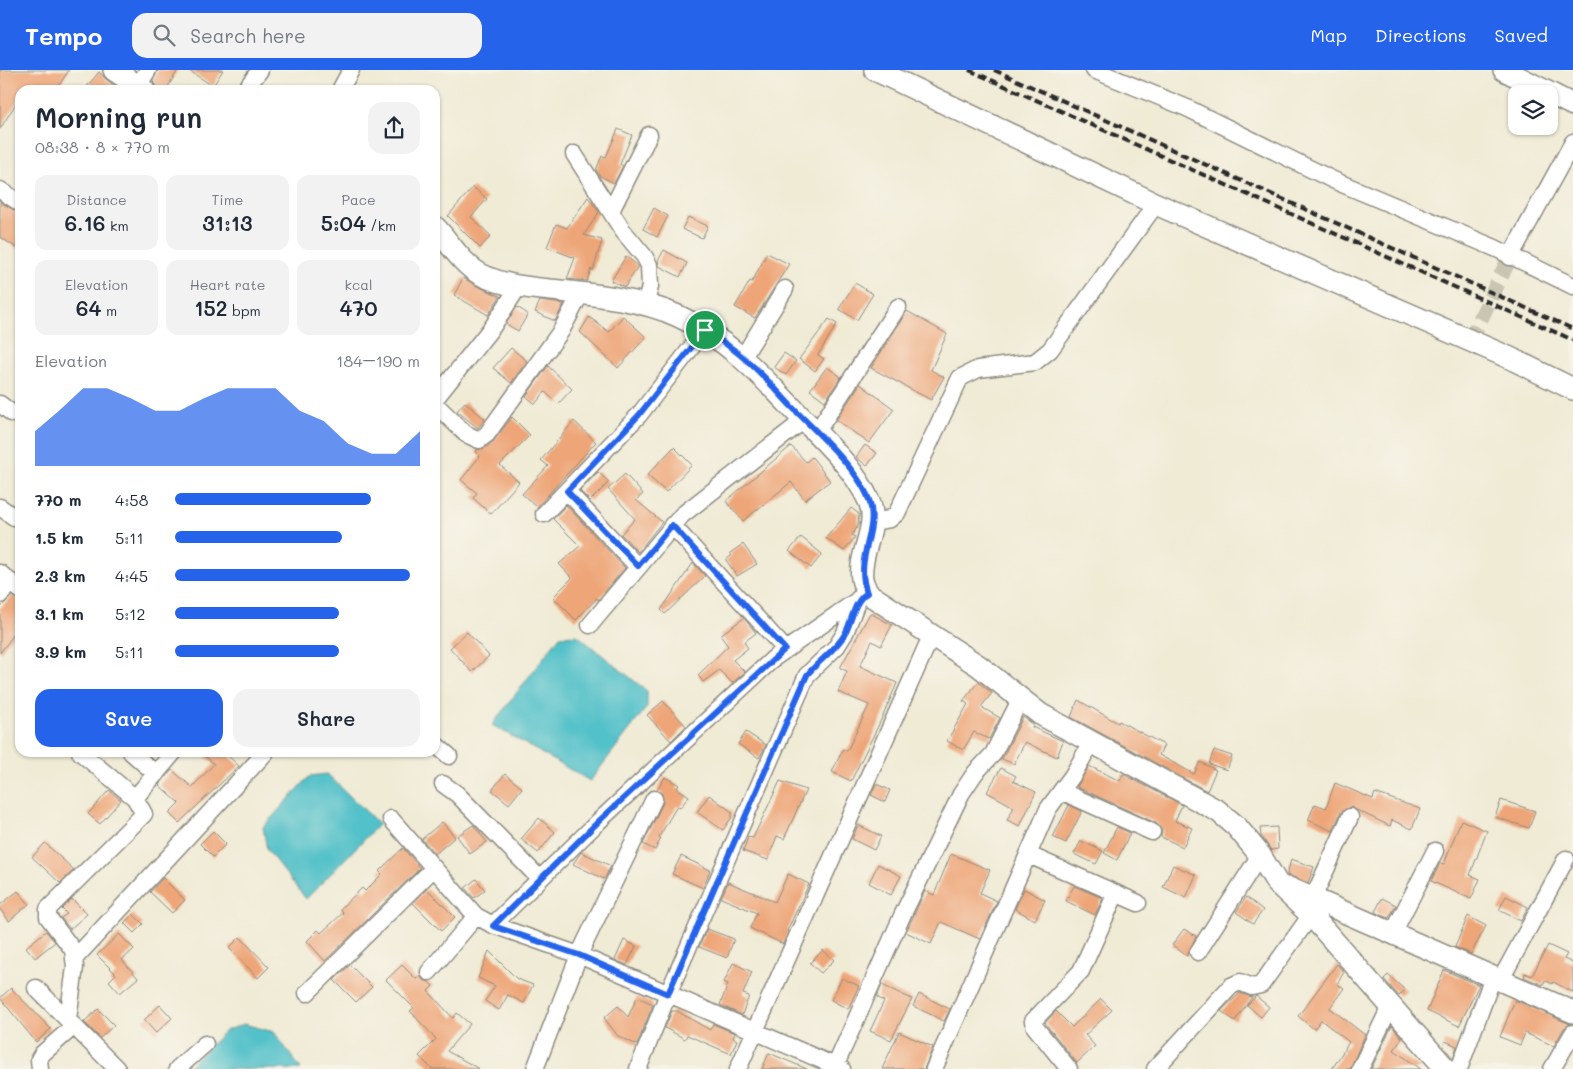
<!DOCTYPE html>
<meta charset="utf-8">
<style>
:root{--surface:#fff;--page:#f2f2f3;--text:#1f2937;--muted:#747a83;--accent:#2563eb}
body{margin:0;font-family:Mali,sans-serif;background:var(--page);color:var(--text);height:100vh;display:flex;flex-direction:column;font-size:19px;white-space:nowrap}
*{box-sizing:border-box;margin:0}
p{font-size:16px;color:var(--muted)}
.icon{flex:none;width:28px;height:28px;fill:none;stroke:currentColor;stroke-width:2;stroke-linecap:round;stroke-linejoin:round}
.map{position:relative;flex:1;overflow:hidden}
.drawer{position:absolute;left:15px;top:15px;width:425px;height:672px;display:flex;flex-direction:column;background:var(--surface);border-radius:15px;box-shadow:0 1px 4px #0004}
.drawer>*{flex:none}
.buttons{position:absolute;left:1508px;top:15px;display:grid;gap:10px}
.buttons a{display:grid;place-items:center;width:50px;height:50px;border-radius:10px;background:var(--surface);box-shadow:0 1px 4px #0004;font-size:25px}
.pin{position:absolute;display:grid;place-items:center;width:42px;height:42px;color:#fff;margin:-21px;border:2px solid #fff;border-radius:50%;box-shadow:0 1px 5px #0007}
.round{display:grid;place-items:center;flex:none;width:52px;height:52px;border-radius:15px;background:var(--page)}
.headline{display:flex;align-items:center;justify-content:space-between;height:85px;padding:0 20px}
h1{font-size:28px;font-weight:600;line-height:38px}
.figures{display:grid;grid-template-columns:repeat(3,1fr);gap:8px;height:85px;padding:5px 20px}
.figures div{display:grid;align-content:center;border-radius:12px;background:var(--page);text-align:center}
.figures b{font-size:21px;font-weight:600}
.figures small{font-size:14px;font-weight:400}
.figures p{font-size:14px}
.chart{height:140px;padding:10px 20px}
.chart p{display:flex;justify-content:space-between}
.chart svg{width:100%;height:90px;margin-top:5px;fill:var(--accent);opacity:.7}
.cta{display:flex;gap:10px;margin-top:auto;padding:10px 20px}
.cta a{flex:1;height:58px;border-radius:15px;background:var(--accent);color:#fff;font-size:20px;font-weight:600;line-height:58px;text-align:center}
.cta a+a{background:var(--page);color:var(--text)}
ul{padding:0 20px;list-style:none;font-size:16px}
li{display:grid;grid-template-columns:80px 60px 1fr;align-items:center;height:38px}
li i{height:12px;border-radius:6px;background:var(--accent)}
header{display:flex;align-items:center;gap:30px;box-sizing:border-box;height:70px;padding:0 25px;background:var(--accent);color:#fff}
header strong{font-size:24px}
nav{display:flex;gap:28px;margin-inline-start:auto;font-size:18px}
.search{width:350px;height:45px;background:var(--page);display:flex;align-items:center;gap:12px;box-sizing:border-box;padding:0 18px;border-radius:15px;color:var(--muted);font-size:19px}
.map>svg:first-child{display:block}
</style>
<header>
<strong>Tempo</strong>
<div class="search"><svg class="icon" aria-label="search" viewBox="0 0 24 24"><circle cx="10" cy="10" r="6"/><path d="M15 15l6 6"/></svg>Search here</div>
<nav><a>Map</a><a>Directions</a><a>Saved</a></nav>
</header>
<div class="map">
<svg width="1573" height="999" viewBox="0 0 1573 999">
<rect width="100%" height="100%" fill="#f7f3e8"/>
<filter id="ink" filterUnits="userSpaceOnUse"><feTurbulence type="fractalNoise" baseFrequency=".02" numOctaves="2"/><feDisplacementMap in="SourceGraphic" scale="10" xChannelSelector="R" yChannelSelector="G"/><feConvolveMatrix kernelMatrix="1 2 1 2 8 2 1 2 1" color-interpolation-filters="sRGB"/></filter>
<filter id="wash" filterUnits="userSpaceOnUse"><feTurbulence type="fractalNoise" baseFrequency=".0096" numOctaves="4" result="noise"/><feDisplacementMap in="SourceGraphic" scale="20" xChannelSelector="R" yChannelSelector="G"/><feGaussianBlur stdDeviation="1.12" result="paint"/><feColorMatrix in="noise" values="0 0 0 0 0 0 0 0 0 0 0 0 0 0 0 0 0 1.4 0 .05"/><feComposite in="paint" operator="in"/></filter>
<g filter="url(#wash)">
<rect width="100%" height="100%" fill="#f0ebd5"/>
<path fill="#53c1c9" stroke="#3f767a" d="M577 565 647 621V637L590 711 492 655 560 566Z
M327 704 379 754 306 829 267 780 263 757 310 706Z
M244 954 274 962 301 999H186L225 961Z"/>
<g id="blocks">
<path fill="#eea577" d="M0 0H69L56 20H20V27L0 59Z
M158 0H178L166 20 156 18 153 11Z
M188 0H223L213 16Z
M99 2 107 10 120 20H84Z
M618 59 632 65 620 94 623 96 614 113 600 106 596 100 602 86 606 87Z
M473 117 487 129 471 147 491 166 480 178 448 146Z
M588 127 599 142 584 165 602 170 593 201 591 199 587 211 567 209 575 188 547 177 556 154 567 158Z
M0 132 20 143V180L0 167Z
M654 138 668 146 657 167 643 159Z
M688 147 708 156 702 168 682 159Z
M664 180 687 193 680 207 659 196 658 191Z
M767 183 789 194 755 248 735 237 750 211 752 212Z
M626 186 638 196 625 217 611 211Z
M463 208 477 216 500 226 488 245 454 225Z
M855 213 873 224 857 250 839 239Z
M540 231 564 234 555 251 535 242Z
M517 237 528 244 518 261 506 254Z
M907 241 947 264 931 300 944 307 931 330 871 298Z
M623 246 646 267 618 298 580 262 589 247 609 262Z
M829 249 837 254 818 285 824 289 815 301 799 289Z
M511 278 527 291 511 313 493 298Z
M784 283 796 291 786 305 774 297Z
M548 296 572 319 558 334 545 322 535 334 526 326Z
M827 297 841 307 825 331 810 320Z
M860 314 894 339 869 373 836 350Z
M465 332 485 349 478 358 457 341Z
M512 347 530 365 500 395 519 412 491 444 473 428 477 423 461 410 480 386 476 382 477 380 485 378 493 372Z
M574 351 596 372 537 437 522 424 548 396 541 390Z
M865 375 877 383 867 396 856 387Z
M791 376 806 392 812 387 830 411 805 430 791 412 743 451 726 431Z
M674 377 692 395 666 422 647 405Z
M598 402 609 412 590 431 580 421Z
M625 404 643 424 636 430 662 452 638 482 621 464 635 449 608 419Z
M566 435 625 498 598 530 597 528 576 550 553 527 572 508 559 494 580 476 553 449Z
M851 438 859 444 858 456 852 465 855 467 844 481 826 468Z
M801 467 822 484 811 498 789 481Z
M743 474 757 494 737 506 726 490 732 485 730 483Z
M693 493 705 506 665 544 661 540Z
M12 526 20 530V556L0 583V538Z
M870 543 892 555 881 576 872 571 860 596 897 613 883 646 851 711 832 702 843 679 847 681 869 635 838 622 847 601 840 598Z
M744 548 756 563 744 572 748 578 733 590 745 602 732 613 719 600 703 612 698 605 728 576 720 565Z
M467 562 489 586 472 602 450 578Z
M978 612 992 623 981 637 1000 648 989 669 974 662 963 680 947 671 968 634 963 631Z
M1078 630 1118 653 1119 651 1164 675 1159 685 1194 704 1200 692 1216 700 1207 721 1071 647Z
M663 631 686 656 671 671 647 645Z
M1023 647 1033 654 1032 657 1063 671 1057 687 1025 672 1014 694 1002 689Z
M746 662 766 675 759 688 738 674Z
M1214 680 1232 686 1227 700 1209 694Z
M200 682H224L239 696 179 753 169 743 179 733 159 715 172 700 192 717 214 694Z
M1089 696 1120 711 1123 704 1182 735 1175 751 1192 758 1183 777 1161 767 1162 760 1156 753 1077 717Z
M1001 698 1016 706 1013 711 1036 722 1020 756 1007 750 1014 737 987 722Z
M505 704 522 718 509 734 492 720Z
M665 707 679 715 677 718 689 726 680 738 677 736 659 767 661 768 655 780 643 774 663 733 662 724 657 720Z
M780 711 806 720 784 769 777 766 768 790 743 781 748 767 753 768Z
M1335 713 1373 729 1375 723 1420 739 1412 759 1392 750 1390 756 1350 737 1341 742 1333 761 1308 750 1315 734 1326 738Z
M876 714 890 720 885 732 871 725Z
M109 720 121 730 100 754 88 744Z
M709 725 732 742V747L723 760 697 742Z
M1501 730 1535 741 1529 758 1495 747Z
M1069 735 1082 741 1066 773 1053 767Z
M539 748 555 762 538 783 521 769Z
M1461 750 1487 761 1470 805 1480 809 1471 829 1431 811 1440 793 1444 794Z
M442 752 455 767 435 784 422 769Z
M473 755 487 772 470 784 457 766Z
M858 755 881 766 874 780 852 769Z
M1117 757 1130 763 1117 790 1104 783Z
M1277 757 1278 779 1271 780 1261 766 1260 758Z
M213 761 226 774 213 787 200 774Z
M1081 771 1103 781 1096 794 1074 784Z
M45 773 74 800 60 813 32 787Z
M403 778 420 798 325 891 307 871 318 860 321 863 343 843 340 839 362 818 365 821 382 804 379 801Z
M581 782 611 796 604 809 573 794Z
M951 784 990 800 980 823 997 831 980 869 941 852 931 874 906 862 925 821 934 825Z
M681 786 710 800 703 818 672 804Z
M1291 789 1314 797 1308 813 1287 805Z
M878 794 901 806 891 825 869 813Z
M1173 795 1196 805 1186 828 1163 817Z
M788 804 809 814 787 861 788 862 783 874 750 858 757 843 721 828 728 812 775 832Z
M163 808 185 830 172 843 150 822Z
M476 809 485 820 474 828 465 818Z
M1074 816 1103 828 1095 845 1066 831Z
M427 819 455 847 441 861 413 833Z
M1024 819 1045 830 1035 850 1015 839Z
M18 821 29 834 9 851 0 839V835Z
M1506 826 1528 837 1521 851 1499 840Z
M1246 827 1263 840 1253 854 1236 842Z
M1382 828 1396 835 1389 848 1375 842Z
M72 829 87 844 70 859 61 848 67 844 62 839Z
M133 844 143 854 134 863 124 853Z
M1468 846 1486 856 1471 884 1455 877Z
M707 859 734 869 727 888 699 877Z
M1184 859 1196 866 1187 886 1172 875Z
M46 861 55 872 35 888 26 877Z
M119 864 134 879 122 890 138 908 120 923 109 911 116 904 97 885Z
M240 867 269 897 258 908 229 878Z
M624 870 636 876 627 895 615 890Z
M1548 875 1567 884 1564 889 1573 893V922L1553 912 1552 914 1545 910 1543 915 1524 907 1525 903 1532 906Z
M823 880 834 890 821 903 810 893Z
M489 881 517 909 533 915 524 933 508 925 499 940 485 931 495 916 478 908Z
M733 893 752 902 743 924 749 926 742 945 720 935 728 914 724 912Z
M1337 894 1344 902 1337 914 1344 918 1330 938 1365 965 1350 999H1332L1349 972 1321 950 1314 959 1298 946Z
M350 895 372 917 356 932 334 910Z
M402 895 416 909 420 906 423 910 429 912 433 916 428 921 453 948 457 943 470 954 447 981 479 999H432L419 986 436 969 410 941 414 938 386 910Z
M1444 900 1479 915 1459 956 1427 941Z
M1388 905 1405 920 1399 926 1384 909Z
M842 908 859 916 848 939 831 930Z
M882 915 912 929 891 970 870 961 884 931 877 927Z
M11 918 51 959 36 972 0 928Z
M1240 923 1252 927 1235 951 1221 941Z
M919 924 950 939 944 951 913 936Z
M1256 926 1269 937 1261 947 1247 935Z
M637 927 653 934 637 975 618 966 604 948 618 936 628 947Z
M1101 929 1112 940 1085 965 1095 976 1077 993 1045 953 1056 941 1072 957Z
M1515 930 1570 954 1564 958 1554 976 1525 963 1520 975 1500 967Z
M160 935 172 948 156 963 144 950Z
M98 939 114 955 100 968 84 952Z
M672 941H677L710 960 713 954 735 963 733 968 737 970 731 984 687 965 685 969 665 958Z
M1392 956 1402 968 1394 980 1421 999H1371Z
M899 962 933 977 924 999H882Z
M1445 971 1457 976 1453 988 1443 976Z
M769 983 807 999H762Z"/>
</g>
</g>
<g filter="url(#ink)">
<use href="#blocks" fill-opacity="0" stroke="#8e8b80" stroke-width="1"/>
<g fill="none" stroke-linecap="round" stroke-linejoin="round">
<path stroke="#c9c5b3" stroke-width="16" stroke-dasharray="16 8" stroke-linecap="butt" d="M1470 271 1510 187"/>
<g stroke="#8e8b80" stroke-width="19">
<path id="minor" d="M1094 0 1187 38 1333 110 1495 178 1573 216
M138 16 148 0
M245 20 260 0
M340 20 351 0
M574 84 623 161 644 186 649 195 650 217 645 236
M0 120 20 133
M611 141 649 65
M1510 187 1573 72
M743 287 785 219
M435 329 493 256 519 216
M0 334 13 344
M435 334 466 364 479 370 487 364 561 261 581 223
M816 363 898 237
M567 421 638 497
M0 437 14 447
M544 444 639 345 705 260
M871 452 890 449 897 443 960 308 978 299 1035 292 1050 280 1156 134
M672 455 785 579
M0 503 20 520
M0 525 10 511
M590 555 682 445 804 350
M435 674 449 686
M131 682 156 704
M443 714 457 724 540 809
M1061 721 1152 762
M135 728 174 682
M391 749 476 846 493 855 579 885 842 999
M1029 785 1138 833
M1313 828 1350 747
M493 855 599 751 774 588 862 527
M1393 863 1435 781
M1198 882 1260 785
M75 888 266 682
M429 902 476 846
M1500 911 1566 789
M36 918 117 999
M307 923 433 799
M68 949 75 897 73 880 48 847V839L144 744 135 728 80 682
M40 999 39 989 42 984 74 956
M177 999 205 974
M535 999 579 885 654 729
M638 999 668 924 807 605 837 576 845 563 858 529
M738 999 932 564
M834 999 902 846 961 724 975 703 993 684 1020 630
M934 999 1048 739 1073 705 1091 673
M1069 999 1035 957 1033 951 1081 901 1116 823
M1155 999 1231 916 1240 912 1252 917 1261 915 1311 845
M1360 999 1390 937
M1459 999 1493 907
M1552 999 1573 963"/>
</g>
<g stroke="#8e8b80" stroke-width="24">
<path id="tertiary" d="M114 0 144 20
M875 0 1156 134 1510 288 1573 319
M1504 0 1573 35
M435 157C450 173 463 196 482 205 506 217 534 218 560 221 598 225 643 230 678 246 727 268 761 305 797 343 823 370 853 396 869 431 880 456 858 483 862 509 863 514 866 519 867 523L979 596 1040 644 1218 741 1236 756 1260 785 1277 813 1311 845 1446 999
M1289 818 1573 942"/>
</g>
<use href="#minor" stroke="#fff" stroke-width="16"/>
<use href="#tertiary" stroke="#fff" stroke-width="21"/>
<path stroke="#2b2b2b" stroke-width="4" stroke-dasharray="8 4" stroke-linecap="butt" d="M969 0 1573 270
M994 0 1573 259"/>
</g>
</g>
<g fill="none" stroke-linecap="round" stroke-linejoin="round" filter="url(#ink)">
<g stroke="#fff" stroke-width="10">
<path id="route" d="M705 260C719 269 733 278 745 289 762 303 776 320 791 336 814 360 861 401 870 433 878 464 854 488 867 523 853 532 853 549 845 564 835 581 819 590 807 605L668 924 579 885 493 856 599 751 785 579 672 455 638 496 567 421 639 345Z"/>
</g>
<use href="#route" stroke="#2563eb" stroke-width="6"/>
</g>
</svg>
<div class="buttons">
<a><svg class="icon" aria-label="layers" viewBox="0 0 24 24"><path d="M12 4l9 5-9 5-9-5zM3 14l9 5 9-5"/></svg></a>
</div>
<div class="pin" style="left:705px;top:260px;background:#1e9e55"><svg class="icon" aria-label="arrive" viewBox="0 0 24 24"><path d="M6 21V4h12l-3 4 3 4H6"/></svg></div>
<section class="drawer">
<div class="headline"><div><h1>Morning run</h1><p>08:38 · 8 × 770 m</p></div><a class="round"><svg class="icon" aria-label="share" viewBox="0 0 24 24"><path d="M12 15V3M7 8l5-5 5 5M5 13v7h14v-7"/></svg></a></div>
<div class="figures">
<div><p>Distance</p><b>6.16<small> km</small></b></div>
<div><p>Time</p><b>31:13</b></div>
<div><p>Pace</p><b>5:04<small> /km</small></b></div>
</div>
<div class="figures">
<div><p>Elevation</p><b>64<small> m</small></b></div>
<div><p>Heart rate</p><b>152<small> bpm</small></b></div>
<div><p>kcal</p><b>470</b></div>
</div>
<div class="chart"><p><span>Elevation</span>184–190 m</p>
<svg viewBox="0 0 160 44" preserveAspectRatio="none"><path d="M0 44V27L10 17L20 6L30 6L40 11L50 17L60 17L70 11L80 6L90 6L100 6L110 17L120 22L130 33L140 38L150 38L160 27V44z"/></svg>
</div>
<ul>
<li><b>770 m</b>4:58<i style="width:80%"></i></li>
<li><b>1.5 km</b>5:11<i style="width:68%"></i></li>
<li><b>2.3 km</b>4:45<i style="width:96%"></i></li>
<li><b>3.1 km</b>5:12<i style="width:67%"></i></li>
<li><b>3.9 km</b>5:11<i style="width:67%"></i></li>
</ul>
<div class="cta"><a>Save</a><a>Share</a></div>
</section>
</div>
